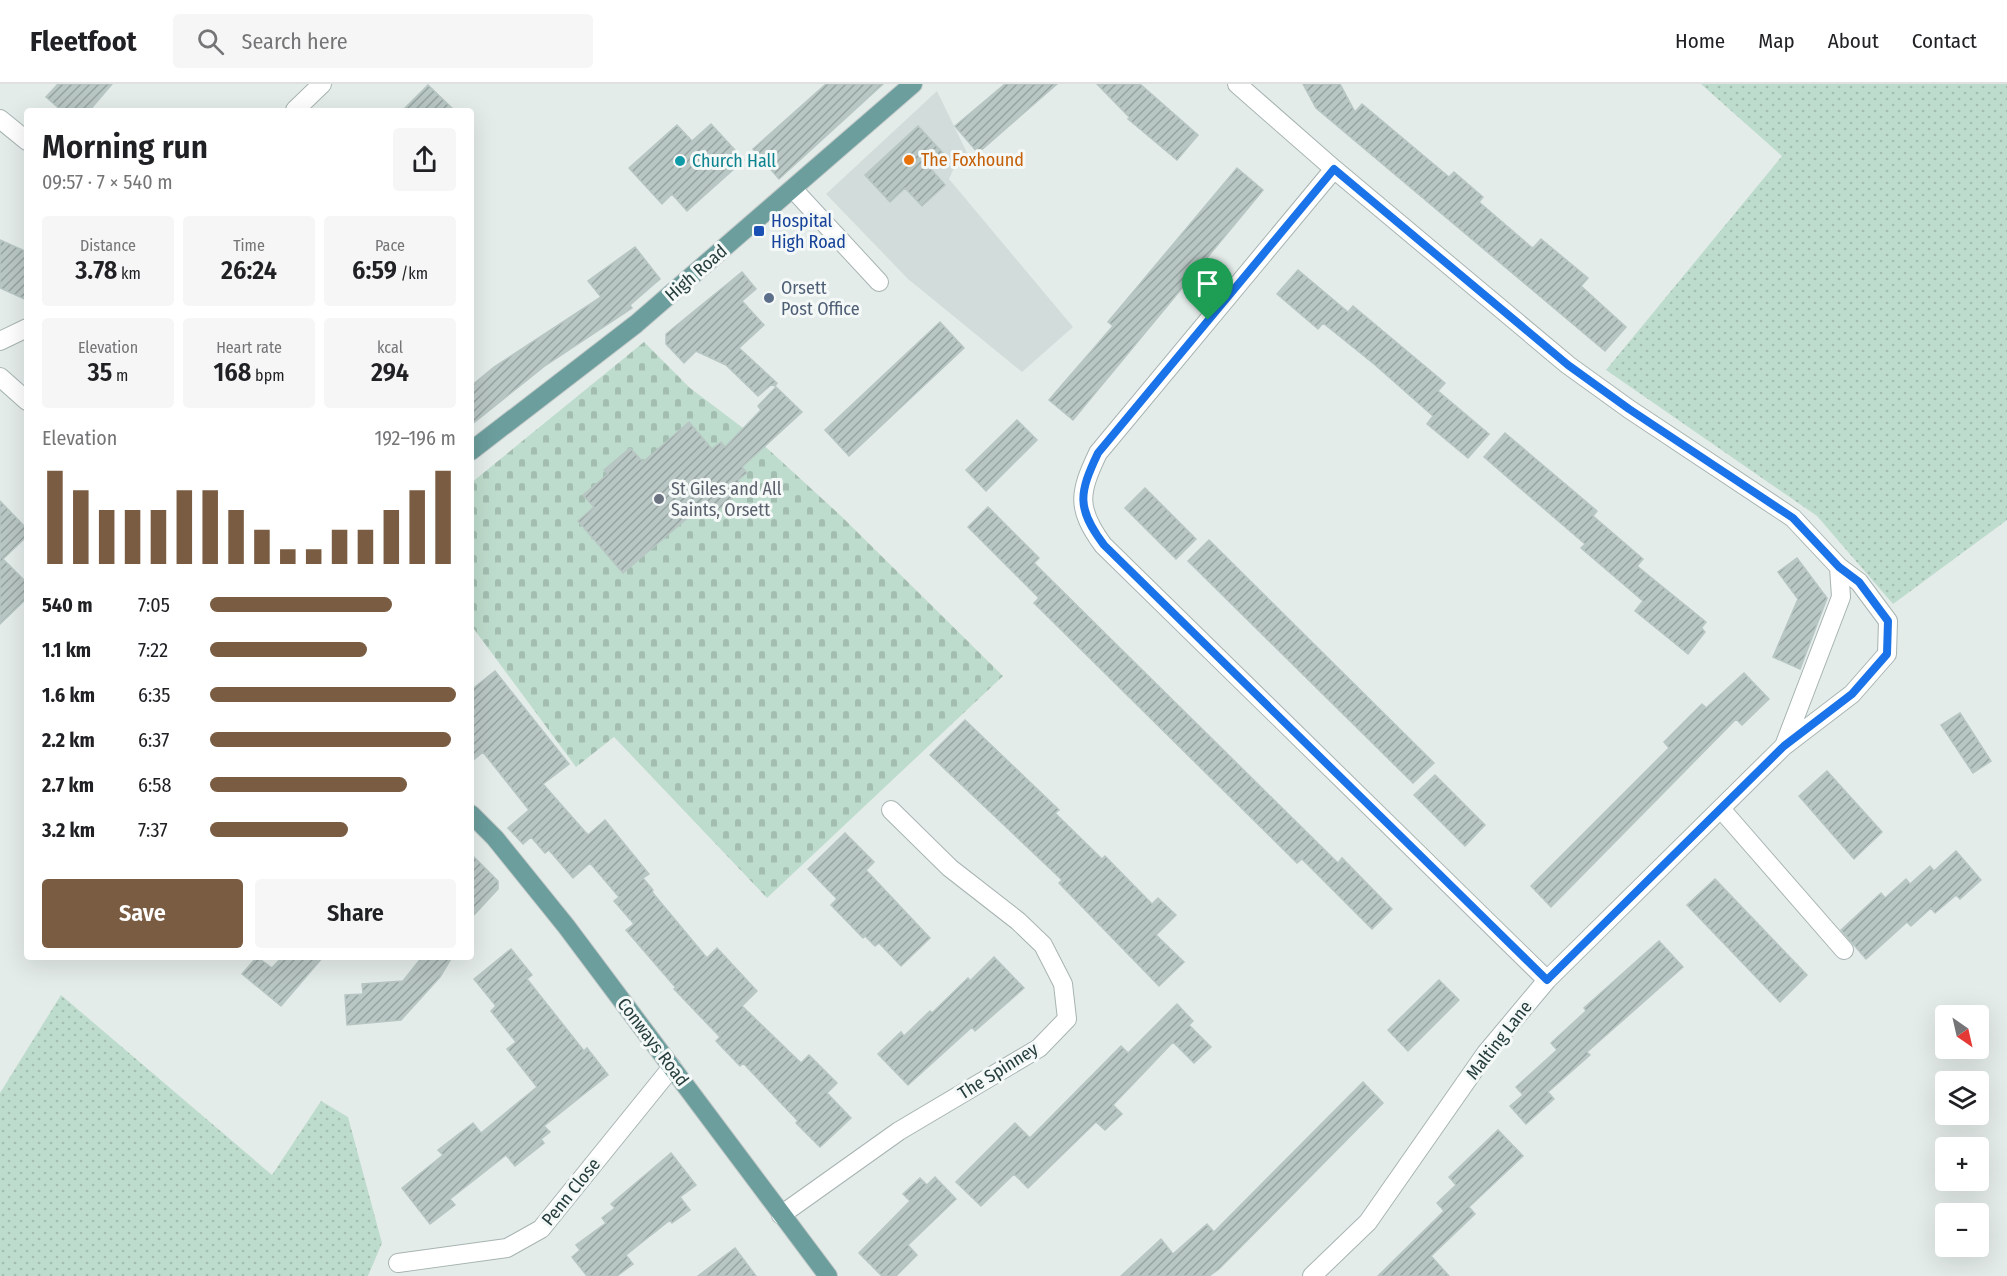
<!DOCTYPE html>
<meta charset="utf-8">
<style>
:root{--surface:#fff;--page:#f6f6f6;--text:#202124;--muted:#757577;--line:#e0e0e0;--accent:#7a5c42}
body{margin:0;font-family:"Fira Sans Condensed",sans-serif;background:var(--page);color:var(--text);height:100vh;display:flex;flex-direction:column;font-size:22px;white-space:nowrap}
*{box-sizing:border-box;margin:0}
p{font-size:20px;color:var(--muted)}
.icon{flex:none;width:33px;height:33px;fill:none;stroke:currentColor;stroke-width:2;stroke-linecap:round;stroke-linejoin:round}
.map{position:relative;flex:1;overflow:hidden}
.details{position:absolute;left:24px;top:24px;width:450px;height:852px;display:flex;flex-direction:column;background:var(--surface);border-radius:6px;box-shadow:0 6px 24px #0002}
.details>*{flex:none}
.needle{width:39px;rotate:146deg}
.controls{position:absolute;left:1935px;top:921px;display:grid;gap:12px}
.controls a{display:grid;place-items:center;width:54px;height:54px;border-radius:6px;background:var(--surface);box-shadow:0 6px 24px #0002;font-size:30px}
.pin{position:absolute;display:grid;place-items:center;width:51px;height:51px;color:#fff;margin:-62px -26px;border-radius:50% 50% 50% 0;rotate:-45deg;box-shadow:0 0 6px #0007}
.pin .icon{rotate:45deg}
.round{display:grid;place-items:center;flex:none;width:63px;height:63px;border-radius:6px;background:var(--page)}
.head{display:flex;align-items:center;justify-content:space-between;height:102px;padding:0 18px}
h1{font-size:33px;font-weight:600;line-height:45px}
.figures{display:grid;grid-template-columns:repeat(3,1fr);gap:9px;height:102px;padding:6px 18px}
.figures div{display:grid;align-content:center;border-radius:6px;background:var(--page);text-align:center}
.figures b{font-size:26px;font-weight:600}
.figures small{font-size:16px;font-weight:400}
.figures p{font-size:16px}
.chart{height:168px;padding:12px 18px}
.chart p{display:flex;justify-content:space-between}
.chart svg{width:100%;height:108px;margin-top:6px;stroke:var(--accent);stroke-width:6}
.button{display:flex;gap:12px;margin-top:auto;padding:12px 18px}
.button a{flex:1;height:69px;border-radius:6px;background:var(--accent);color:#fff;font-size:24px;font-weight:600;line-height:69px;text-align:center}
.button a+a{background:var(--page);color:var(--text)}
ul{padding:0 18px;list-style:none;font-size:20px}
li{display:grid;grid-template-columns:96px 72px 1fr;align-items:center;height:45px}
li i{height:15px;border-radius:8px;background:var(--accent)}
header{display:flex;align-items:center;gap:36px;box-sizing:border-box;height:84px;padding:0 30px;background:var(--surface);border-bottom:2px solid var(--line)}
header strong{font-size:28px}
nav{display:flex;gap:33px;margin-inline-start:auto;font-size:21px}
.search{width:420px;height:54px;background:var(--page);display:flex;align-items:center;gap:15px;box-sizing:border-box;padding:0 21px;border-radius:6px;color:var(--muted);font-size:22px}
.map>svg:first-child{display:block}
</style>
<header>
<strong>Fleetfoot</strong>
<div class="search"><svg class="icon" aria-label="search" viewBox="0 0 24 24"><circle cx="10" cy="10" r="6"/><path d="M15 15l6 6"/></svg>Search here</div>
<nav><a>Home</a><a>Map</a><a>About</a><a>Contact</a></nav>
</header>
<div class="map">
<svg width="2007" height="1192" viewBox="0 0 2007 1192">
<defs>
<pattern id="grass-dots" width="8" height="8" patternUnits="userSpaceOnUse" patternTransform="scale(1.5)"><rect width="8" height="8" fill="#bedccd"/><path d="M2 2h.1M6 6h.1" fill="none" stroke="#a3beb1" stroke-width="1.8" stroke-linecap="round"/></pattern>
<pattern id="cemetery-stones" width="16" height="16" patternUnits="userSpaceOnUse" patternTransform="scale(1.5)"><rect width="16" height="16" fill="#bedccd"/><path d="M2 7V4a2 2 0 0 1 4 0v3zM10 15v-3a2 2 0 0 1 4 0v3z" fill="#a3beb1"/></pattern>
<pattern id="building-hatch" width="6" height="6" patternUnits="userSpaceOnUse" patternTransform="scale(1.5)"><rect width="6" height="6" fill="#b9c7c4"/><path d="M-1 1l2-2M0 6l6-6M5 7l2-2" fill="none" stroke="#96a3a0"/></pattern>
</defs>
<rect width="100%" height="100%" fill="#e4ecea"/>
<path fill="#d2dcda" d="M937 7 970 75 954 84 949 95 1073 243 1022 288 908 195 826 110Z"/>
<path fill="url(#grass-dots)" d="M1701 0H2007V436L1893 520 1817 432 1606 286 1782 72Z
M61 911 272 1091 321 1017 348 1033 382 1159 368 1192H0V1009Z"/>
<path fill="url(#cemetery-stones)" d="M644 258 690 304 755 353 841 432 1003 592 767 814 614 653 576 683 471 541V399Z"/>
<path fill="url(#building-hatch)" stroke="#b7c6c3" stroke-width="1.5" d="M58 0H112L89 27H62L46 13Z
M826 0H883L779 95 753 65Z
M1005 0H1057L978 69 955 42Z
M1097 0H1140L1198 51 1177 76 1128 35 1130 34Z
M1303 0H1340L1355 28 1362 20 1449 93 1454 88 1483 113 1479 118 1530 162 1533 164 1541 155 1588 194 1581 202 1626 243 1605 267 1316 24Z
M428 1 455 27H402Z
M711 40 744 76 687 127 672 110 662 120 629 84 677 41 692 57Z
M918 42 943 69 929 83 945 101 922 122 905 104 890 118 865 91Z
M1237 84 1263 106 1073 336 1049 316 1113 242 1108 238Z
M0 156 27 168V216L0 204Z
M635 163 660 195 630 221 632 224 546 281 471 341V302L494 283 601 213 588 197Z
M1298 186 1348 228 1353 222 1445 299 1438 307 1489 350 1468 374 1427 340 1433 332 1374 280 1323 239 1318 245 1277 210Z
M742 188 756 205 742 217 764 241 739 264 777 299 775 302 771 301 758 312 726 281 696 267 684 279 666 260V250Z
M940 238 964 264 849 372 825 346Z
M776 303 802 328 742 383 747 389 738 396 744 404 714 430 705 419 623 489 578 437 594 423 583 411 608 390 604 386 630 364 643 378 689 338 712 365 721 358 725 363 761 326 758 322Z
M1017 336 1037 356 986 407 966 386Z
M1505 349 1597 427 1593 432 1643 475 1637 482 1706 538 1702 543 1700 542 1705 548 1688 570 1635 527 1643 517 1581 464 1585 460 1484 373Z
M1145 404 1196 455 1176 475 1125 424Z
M0 417 27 445V452L3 475 27 499V514L0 540Z
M988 423 1039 474 1034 479 1125 569 1338 779 1342 774 1392 825 1372 845 1302 775 1297 779 1034 519 1039 514 968 443Z
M1209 456 1434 679 1413 699 1188 477Z
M1797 474 1827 514 1800 585 1773 573 1798 515 1778 488Z
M495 587 569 680 543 700 588 751 605 736 649 790 643 794 653 806 652 808 707 874 717 864 757 907 742 922 801 979 809 971 837 999 827 1009 851 1034 820 1063 796 1039 798 1037 743 979 740 982 716 957 720 953 674 905 676 904 626 846 634 840 614 817 619 813 590 779 573 794 549 766 545 769 531 753 523 760 508 744 529 726 483 668 471 678V606Z
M1744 589 1769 615 1742 641 1736 635 1551 823 1531 802 1669 664 1664 658 1702 620 1706 624Z
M1960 629 1991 677 1973 689 1941 641Z
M965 636 1059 726 1055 729 1102 775 1105 772 1152 820 1158 814 1176 831 1156 851 1184 878 1159 902 1059 799 1062 796 930 671Z
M1827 687 1882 748 1854 775 1799 712Z
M1435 691 1485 741 1465 762 1414 711Z
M845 749 874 778 866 786 930 854 901 882 879 859 875 862 865 852 863 854 831 821 837 815 808 785Z
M1956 767 1981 796 1960 815 1956 811 1935 829 1931 824 1911 842 1907 838 1866 875 1841 846 1881 809 1885 814 1906 795 1910 800 1930 782 1934 787Z
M471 770 498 797V805L471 834Z
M1715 795 1807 891 1780 918 1687 821Z
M1659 857 1683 883 1587 968 1590 971 1548 1008 1554 1015 1526 1040 1510 1022 1523 1011 1516 1003 1557 966 1551 959 1586 927 1584 924Z
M511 865 532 891 527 895 584 967 587 964 608 991 544 1042 550 1048 541 1055 544 1059 515 1082 506 1071 450 1115 455 1121 430 1140 402 1104 443 1071 438 1066 473 1039 481 1049 537 1003 507 965 516 958 491 927 496 922 474 895Z
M257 873 272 884 282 873H323L281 922 242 890Z
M422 873H452L440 893 401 936 347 941 345 911 363 910 362 900 403 897Z
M994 873 1024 904 975 947 972 943 908 1001 878 970 901 948 904 952 930 927 932 929 968 894 970 897Z
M1439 896 1459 916 1408 967 1388 946Z
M1177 920 1193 937 1189 941 1211 963 1194 979 1173 958 1113 1021 1122 1030 1105 1046 1096 1038 1028 1104 1014 1090 981 1122 956 1098 1015 1039 1030 1054 1121 962 1128 969Z
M1363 998 1383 1019 1219 1185 1209 1192H1121L1161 1155 1173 1170 1207 1140 1214 1148Z
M1498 1046 1523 1072 1469 1123 1475 1130 1431 1172 1449 1192H1378L1444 1127 1437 1119 1456 1101 1449 1093Z
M671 1069 696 1101 680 1113 690 1126 672 1139 670 1136 626 1171 633 1180 617 1192H587L572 1173 580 1166 576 1161 606 1139 602 1134 615 1124 611 1120Z
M935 1093 956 1115 908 1161 917 1171 896 1192H882L859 1169 910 1117 903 1110 920 1094 927 1101Z
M735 1164 756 1192H698Z"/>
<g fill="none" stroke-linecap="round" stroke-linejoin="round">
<g stroke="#a7b4b2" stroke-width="20">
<path id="minor" d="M1237 0 1334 85 1568 281 1629 325 1793 434 1839 483 1859 498 1888 537 1887 570 1852 610 1784 662 1547 896 1486 969 1368 1138 1312 1192
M295 26 322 0
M0 35 27 57
M1334 85 1098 369C1079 409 1076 424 1103 461L1547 896
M793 105 879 198
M0 257 27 244
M0 293 27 317
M1784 662 1841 513 1839 483
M1721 725 1844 866
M781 1131 899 1047 1039 964 1067 935 1063 900 1043 861 1018 837 950 784 891 726
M398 1179 507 1164 541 1145 672 983"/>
</g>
<g stroke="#c2c9c8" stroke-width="20">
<path id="major" d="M471 367 636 240 913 0
M471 730 495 754 566 842 828 1192"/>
</g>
<use href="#minor" stroke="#fff" stroke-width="18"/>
<use href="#major" stroke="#6c9e9d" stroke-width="18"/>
</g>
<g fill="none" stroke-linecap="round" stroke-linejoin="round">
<g stroke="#fff" stroke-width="12">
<path id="route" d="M1334 85 1568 281 1629 325 1793 434 1839 483 1859 498 1888 537 1887 570 1852 610 1784 662 1547 896 1104 461C1076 424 1079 409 1098 369Z"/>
</g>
<use href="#route" stroke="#1a73e8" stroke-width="8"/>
</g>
<circle fill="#e8710a" stroke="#f4f9f8" stroke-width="2" cx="909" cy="76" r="6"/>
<circle fill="#0f9aa8" stroke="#f4f9f8" stroke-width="2" cx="680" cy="77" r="6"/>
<rect fill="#1a4fb4" stroke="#f4f9f8" stroke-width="2" x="753" y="141" width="12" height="12" rx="3"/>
<circle fill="#5c6f8a" stroke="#f4f9f8" stroke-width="2" cx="769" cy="214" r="6"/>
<circle fill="#6b7280" stroke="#f4f9f8" stroke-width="2" cx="659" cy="415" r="6"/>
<g text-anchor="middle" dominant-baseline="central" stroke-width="6" stroke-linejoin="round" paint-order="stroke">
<g font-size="18" fill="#c56008" stroke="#f4f9f8" text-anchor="start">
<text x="921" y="76">The Foxhound</text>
</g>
<g font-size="18" fill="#0d838f" stroke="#f4f9f8" text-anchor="start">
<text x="692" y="77">Church Hall</text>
</g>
<g font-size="18" fill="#164399" stroke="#f4f9f8" text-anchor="start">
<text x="771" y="137">Hospital<tspan x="771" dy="21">High Road</tspan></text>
</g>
<g font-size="18" fill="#253d3c" stroke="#f4f9f8">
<text transform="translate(696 189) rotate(-41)">High Road</text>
<text transform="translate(1499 956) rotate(-52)">Malting Lane</text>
<text transform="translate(653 958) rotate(53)">Conways Road</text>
<text transform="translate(998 987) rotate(-32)">The Spinney</text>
<text transform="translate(571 1108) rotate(-51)">Penn Close</text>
</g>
<g font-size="18" fill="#4e5e75" stroke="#f4f9f8" text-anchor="start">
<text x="781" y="204">Orsett<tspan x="781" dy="21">Post Office</tspan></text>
</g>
<g font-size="18" fill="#5b616d" stroke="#f4f9f8" text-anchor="start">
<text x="671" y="405">St Giles and All<tspan x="671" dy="21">Saints, Orsett</tspan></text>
</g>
</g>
</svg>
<div class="controls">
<a><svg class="needle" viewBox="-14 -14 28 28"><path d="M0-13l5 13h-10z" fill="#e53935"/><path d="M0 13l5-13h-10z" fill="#757577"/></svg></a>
<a><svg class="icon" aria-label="layers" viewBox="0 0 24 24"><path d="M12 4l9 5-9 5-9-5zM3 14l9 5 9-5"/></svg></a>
<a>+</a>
<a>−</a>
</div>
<div class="pin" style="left:1208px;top:236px;background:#1e9e55"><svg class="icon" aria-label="arrive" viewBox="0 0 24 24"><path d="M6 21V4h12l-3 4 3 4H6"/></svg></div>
<section class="details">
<div class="head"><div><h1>Morning run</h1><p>09:57 · 7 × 540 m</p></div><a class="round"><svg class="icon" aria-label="share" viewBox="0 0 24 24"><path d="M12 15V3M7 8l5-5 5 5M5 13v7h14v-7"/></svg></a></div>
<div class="figures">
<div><p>Distance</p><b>3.78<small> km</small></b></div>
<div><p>Time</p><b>26:24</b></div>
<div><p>Pace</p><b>6:59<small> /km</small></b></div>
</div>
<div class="figures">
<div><p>Elevation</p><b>35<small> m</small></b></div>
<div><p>Heart rate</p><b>168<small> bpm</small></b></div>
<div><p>kcal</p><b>294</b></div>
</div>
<div class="chart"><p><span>Elevation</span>192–196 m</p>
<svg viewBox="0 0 160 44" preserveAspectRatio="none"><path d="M5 44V6M15 44V14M25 44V22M35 44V22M45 44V22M55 44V14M65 44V14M75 44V22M85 44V30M95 44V38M105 44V38M115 44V30M125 44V30M135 44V22M145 44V14M155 44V6"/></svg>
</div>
<ul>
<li><b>540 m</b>7:05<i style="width:74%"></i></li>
<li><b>1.1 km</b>7:22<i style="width:64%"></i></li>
<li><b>1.6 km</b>6:35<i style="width:100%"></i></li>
<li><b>2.2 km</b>6:37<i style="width:98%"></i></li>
<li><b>2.7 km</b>6:58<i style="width:80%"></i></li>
<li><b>3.2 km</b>7:37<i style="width:56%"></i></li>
</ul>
<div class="button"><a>Save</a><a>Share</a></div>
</section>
</div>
